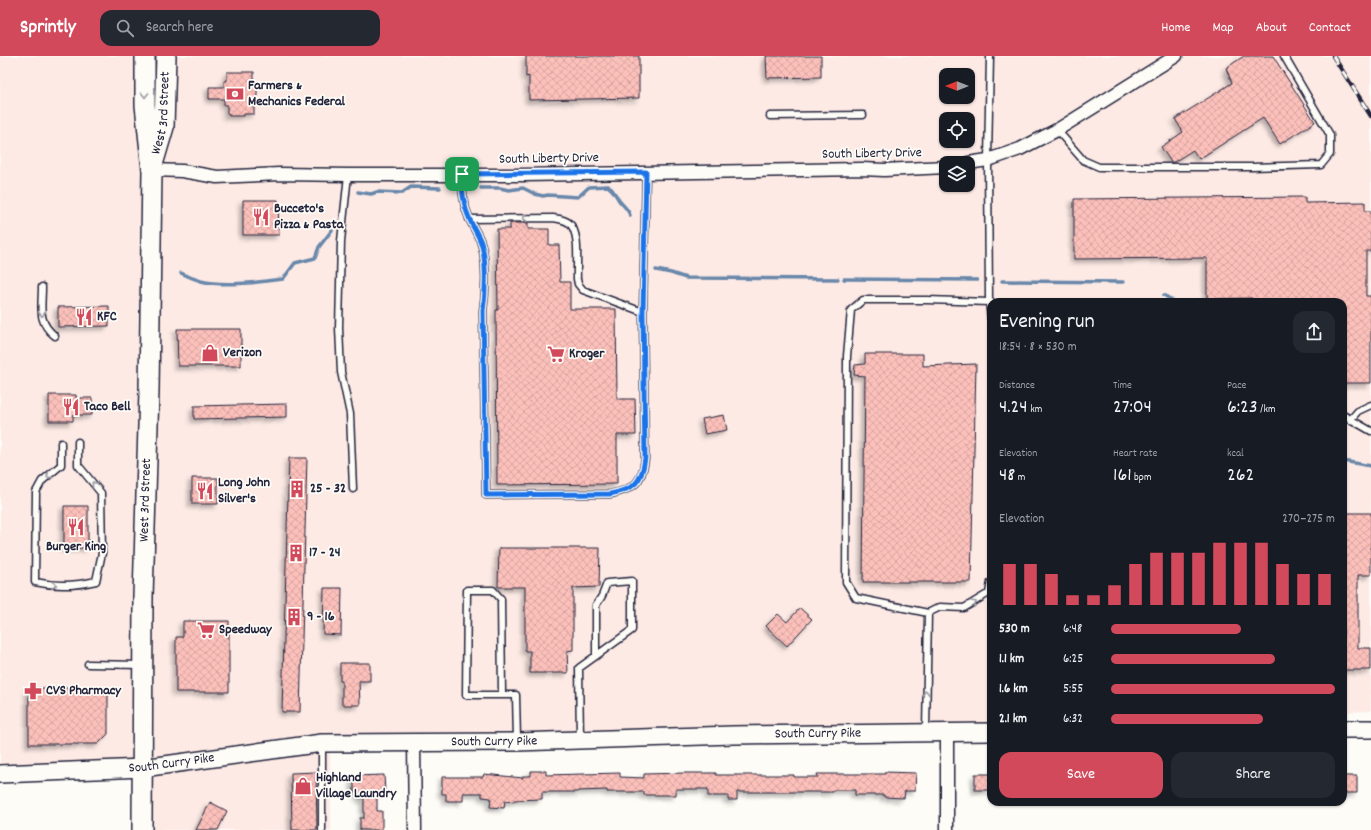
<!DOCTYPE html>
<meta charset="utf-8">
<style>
:root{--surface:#171b24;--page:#242831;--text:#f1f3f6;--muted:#9ea1a6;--accent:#d1495b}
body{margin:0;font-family:Dekko,sans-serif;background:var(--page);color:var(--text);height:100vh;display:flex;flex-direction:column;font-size:15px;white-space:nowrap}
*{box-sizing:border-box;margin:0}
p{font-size:13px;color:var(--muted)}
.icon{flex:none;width:22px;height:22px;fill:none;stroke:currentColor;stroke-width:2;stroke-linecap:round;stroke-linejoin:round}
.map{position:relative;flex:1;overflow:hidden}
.panel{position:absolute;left:987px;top:242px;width:360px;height:508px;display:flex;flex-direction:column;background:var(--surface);border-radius:12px;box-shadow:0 1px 3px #0004}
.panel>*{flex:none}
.needle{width:26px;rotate:270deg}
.buttons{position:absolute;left:939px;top:12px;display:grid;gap:8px}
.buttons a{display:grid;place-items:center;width:36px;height:36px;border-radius:8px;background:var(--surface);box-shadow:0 1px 3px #0004;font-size:20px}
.pin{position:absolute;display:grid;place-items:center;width:34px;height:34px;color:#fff;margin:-17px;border-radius:8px;box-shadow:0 2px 6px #0006}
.round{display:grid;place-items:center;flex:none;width:42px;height:42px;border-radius:12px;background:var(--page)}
.headline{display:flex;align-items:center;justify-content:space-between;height:68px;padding:0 12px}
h1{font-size:22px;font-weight:600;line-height:30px}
.metrics{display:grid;grid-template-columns:repeat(3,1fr);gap:6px;height:68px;padding:4px 12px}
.metrics div{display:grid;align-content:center}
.metrics b{font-size:20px;font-weight:600}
.metrics small{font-size:11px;font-weight:400}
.metrics p{font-size:11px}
.chart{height:112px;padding:8px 12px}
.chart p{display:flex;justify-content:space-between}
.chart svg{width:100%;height:72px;margin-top:4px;stroke:var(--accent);stroke-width:6}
.action{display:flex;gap:8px;margin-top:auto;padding:8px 12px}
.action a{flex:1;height:46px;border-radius:12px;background:var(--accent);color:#fff;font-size:16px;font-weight:600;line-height:46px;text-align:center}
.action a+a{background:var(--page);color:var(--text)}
ul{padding:0 12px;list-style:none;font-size:13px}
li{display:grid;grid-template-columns:64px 48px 1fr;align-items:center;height:30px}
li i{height:10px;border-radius:5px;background:var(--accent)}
header{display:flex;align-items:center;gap:24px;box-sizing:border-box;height:56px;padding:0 20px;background:var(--accent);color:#fff}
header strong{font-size:19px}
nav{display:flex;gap:22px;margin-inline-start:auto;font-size:14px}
.search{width:280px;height:36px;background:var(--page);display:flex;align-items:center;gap:10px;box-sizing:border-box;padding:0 14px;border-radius:12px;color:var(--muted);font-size:15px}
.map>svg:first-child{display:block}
</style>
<header>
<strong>Sprintly</strong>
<div class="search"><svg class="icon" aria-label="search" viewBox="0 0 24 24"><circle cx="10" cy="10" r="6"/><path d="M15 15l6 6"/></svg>Search here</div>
<nav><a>Home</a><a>Map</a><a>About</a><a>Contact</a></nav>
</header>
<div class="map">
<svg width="1371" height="774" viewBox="0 0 1371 774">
<defs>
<pattern id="building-cross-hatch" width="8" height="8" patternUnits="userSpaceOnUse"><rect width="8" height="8" fill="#fcc0ba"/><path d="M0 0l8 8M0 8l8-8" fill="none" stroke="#d8a5a1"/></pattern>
<filter id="shadow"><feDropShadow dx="-3.5" dy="3.5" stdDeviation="2" flood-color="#0004"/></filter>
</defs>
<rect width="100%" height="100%" fill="#fdfcf7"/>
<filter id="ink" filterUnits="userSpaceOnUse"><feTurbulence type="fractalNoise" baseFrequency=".025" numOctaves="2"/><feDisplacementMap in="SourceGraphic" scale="8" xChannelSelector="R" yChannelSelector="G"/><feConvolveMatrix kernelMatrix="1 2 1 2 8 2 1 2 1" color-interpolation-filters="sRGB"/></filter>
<g filter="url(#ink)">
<path fill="#fdeae5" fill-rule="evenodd" d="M0 0H1371V655L1343 656V246H991V666L692 676 330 692 331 774H142V712L0 713ZM946 19H968V41H946ZM946 63H968V85H946ZM946 107H968V129H946Z"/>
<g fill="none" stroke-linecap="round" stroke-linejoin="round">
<path stroke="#6887aa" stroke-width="3.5" d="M481 132H500L509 134 523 132 535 138 543 140 548 139 578 141 589 131 608 130C616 136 616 142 622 148 626 152 628 153 630 159
M358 136 371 138 377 136 402 137 411 131 440 132
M656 214 671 217 686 222 838 223
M181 217C187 220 194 223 201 225 224 231 259 226 283 223L295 207 315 202 319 191 332 174
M844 223 977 224
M1002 225 1123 226
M1164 239 1174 246
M1343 405 1371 410"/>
</g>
<path fill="url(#building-cross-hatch)" stroke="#22223b" filter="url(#shadow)" d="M526 0H639V42L529 44V20L526 21Z
M766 0H821V21L767 22Z
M1244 0H1273L1315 66 1280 88 1263 62 1199 103 1193 94 1174 106H1171L1161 91 1183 76 1175 63 1232 27 1226 12Z
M227 16H254V25H257V49H254V58H244V60H229V58H227V49H224V43H209V31H224V25H227Z
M1305 141V147L1365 146V155H1371V195H1366V240H1371V327H1343V246H1252V242L1207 243V202L1074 203V143Z
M243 144H278L279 179H243Z
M510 167H528V173H549V189H559L560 226H570V253H616L617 343H635L636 379H617V428L497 429 496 254H498L497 173H510Z
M109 250V270L58 271V251Z
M177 273H241V310H178Z
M865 298H923V310L976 308 971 526H863L865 320 854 319 855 309 865 308Z
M49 339H76V342H92V359H73V365H49Z
M287 348V361L194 363V350Z
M724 359 727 374 705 378 702 363Z
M289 402H307L300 656H282Z
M192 422H218V448H192Z
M64 450H88V492H64Z
M1343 457H1371V519H1358V592H1371V614H1343Z
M499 492H600L599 531 573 532V594L567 595 568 617H530V595H525V531H498Z
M324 532H342L341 579 323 578Z
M800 552 812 563 787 590 766 570 778 558 787 566Z
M183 565H229V636H176V581H183Z
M340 607H370V625H359L360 649H342V625H340Z
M29 632H108V678L98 688H29Z
M531 715H546V719L620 717V721L644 722V718L685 717H716V719H794V721H818L817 718H885V716L916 717 915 735H905L904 742 884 741V739H855V734H833V736H737V744H728V740H708V733H676V739H644V736H607V734L578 735V736H542V743L514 744V746L505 745 504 752 490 751 491 742 482 741V737H463V745H446V738H442V721H483L484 718 523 722V720H531Z
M316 716 317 774H292L291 717Z
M975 718H991V734H975Z
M384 719 385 736H377V755H382V774H360V762H364V742H359V736H354V720Z
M1343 720H1357V737H1343Z
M210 746 227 755 218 774H196Z"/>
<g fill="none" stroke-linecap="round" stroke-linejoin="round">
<g stroke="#22223b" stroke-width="9">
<path id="service" d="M990 0 988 104 989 246H991
M770 60 863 59
M1057 74 1083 104 1099 111H1252L1321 109 1330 98V79L1284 0
M462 118C462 135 463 149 470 164 473 171 477 177 480 184 487 202 486 236 483 255L486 439 611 438C634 433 642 427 645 403L643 256 646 116
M348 119 341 185 339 272 341 316 350 358 353 433
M469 163 553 162C559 163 564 163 569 167 581 177 576 208 577 223L578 228 583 234 643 256
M42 231C42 252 37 266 55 280
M1343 359 1371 375
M1350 364 1358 355 1371 349
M61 387V409L42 425 36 436 35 526C57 531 75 530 96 525L102 497 101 437 78 409V386
M928 557 856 542 846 526 847 300 851 254 863 244H927L989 246 991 263
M88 608 140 609
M502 639 501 543 493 534H467L466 639H516L517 684
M926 675 928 557 940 551 964 552 989 537 991 526
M580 683 579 612 632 574V525L607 527 602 540 596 549V599
M322 774V689"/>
</g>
<g stroke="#22223b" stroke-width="15">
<path id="minor" d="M968 107 988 104 1020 93 1057 74 1176 0
M152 114 182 115 217 121 279 118 348 119H525L862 113 884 114 946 111
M414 687 415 774
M947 774V676"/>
</g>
<g stroke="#22223b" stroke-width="20">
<g id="secondary">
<path d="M1343 673H1371"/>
<path id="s1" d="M0 718 143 712 322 687 517 686 733 679 991 676"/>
</g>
</g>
<g stroke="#22223b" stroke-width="22">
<g id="primary">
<path id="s2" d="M154 105 164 71 166 0"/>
<path id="s3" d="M142 774 143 541 149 335 152 114 145 49V0"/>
</g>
</g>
<use href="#service" stroke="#fdfcf7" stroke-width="6"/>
<use href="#minor" stroke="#fdfcf7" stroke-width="12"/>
<use href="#secondary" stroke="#fdfcf7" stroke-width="17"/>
<use href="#primary" stroke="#fdfcf7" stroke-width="19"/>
<g stroke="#22223b" stroke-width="4.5">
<path id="rail" d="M1333 0 1371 60"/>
</g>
<use href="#rail" stroke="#fdfcf7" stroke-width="3" stroke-dasharray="9" stroke-linecap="butt"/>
</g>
<defs><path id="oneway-chevron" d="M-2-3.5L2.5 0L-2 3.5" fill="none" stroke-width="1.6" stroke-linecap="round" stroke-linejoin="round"/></defs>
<g stroke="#9a9aa2">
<use href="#oneway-chevron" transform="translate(145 39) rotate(90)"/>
<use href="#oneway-chevron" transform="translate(525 162) rotate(180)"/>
<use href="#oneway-chevron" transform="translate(42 258) rotate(88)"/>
<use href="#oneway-chevron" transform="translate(49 420) rotate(140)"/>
<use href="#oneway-chevron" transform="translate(94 428) rotate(-129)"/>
<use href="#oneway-chevron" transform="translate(54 529) rotate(2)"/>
<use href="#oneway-chevron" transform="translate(974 547) rotate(-31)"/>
<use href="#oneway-chevron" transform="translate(926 637) rotate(-89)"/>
</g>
</g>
<g fill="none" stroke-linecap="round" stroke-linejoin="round" filter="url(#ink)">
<g stroke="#fff" stroke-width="8">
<path id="route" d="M646 116 643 256 645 402C642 427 634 433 610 438L486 439 483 255C486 236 487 201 480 184 477 177 473 171 470 164 463 149 462 135 462 118Z"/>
</g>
<use href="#route" stroke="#1a73e8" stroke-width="5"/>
</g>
<defs>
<g id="bank-bare" transform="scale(1.38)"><path d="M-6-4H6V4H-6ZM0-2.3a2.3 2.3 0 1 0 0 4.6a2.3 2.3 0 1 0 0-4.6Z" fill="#d1495b" stroke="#fdfcf7" stroke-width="2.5" paint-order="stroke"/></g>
<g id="restaurant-bare" transform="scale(1.38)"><path d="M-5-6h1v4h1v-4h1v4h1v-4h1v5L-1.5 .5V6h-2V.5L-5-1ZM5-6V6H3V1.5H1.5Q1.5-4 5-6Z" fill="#d1495b" stroke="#fdfcf7" stroke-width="2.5" paint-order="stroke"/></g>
<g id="shop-bare" transform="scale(1.38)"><path d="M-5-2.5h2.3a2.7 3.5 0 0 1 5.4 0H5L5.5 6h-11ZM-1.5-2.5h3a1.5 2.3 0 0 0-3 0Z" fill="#d1495b" stroke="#fdfcf7" stroke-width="2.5" paint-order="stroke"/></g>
<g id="supermarket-bare" transform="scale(1.38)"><path d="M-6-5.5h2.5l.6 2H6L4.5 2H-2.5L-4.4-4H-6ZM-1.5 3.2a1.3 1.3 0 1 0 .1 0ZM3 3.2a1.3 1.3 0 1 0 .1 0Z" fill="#d1495b" stroke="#fdfcf7" stroke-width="2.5" paint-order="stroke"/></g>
<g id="building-bare" transform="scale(1.38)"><path d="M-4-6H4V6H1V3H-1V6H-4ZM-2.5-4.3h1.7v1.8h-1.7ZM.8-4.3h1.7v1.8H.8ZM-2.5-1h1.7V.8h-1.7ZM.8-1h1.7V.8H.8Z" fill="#d1495b" stroke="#fdfcf7" stroke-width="2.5" paint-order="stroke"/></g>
<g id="pharmacy-bare" transform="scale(1.38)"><path d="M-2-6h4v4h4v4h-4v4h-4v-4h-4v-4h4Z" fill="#d1495b" stroke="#fdfcf7" stroke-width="2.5" paint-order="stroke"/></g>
</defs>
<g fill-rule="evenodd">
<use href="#bank-bare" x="235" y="38"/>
<use href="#restaurant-bare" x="261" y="161"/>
<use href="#restaurant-bare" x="84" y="261"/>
<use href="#shop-bare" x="210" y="297"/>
<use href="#supermarket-bare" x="556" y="298"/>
<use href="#restaurant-bare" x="71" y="351"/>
<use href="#building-bare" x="297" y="433"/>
<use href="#restaurant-bare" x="205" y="435"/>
<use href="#restaurant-bare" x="76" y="471"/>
<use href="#building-bare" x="296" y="497"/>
<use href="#building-bare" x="294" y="561"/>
<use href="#supermarket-bare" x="206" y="574"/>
<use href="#pharmacy-bare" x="33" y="635"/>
<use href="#shop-bare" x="303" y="730"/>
</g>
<g text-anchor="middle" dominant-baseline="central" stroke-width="3.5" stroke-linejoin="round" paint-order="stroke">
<g font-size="14" font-weight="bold" fill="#22223b" stroke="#fdfcf7" text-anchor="start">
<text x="248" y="30">Farmers &amp;<tspan x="248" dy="16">Mechanics Federal</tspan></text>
<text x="274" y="153">Bucceto's<tspan x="274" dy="16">Pizza &amp; Pasta</tspan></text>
<text x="97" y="261">KFC</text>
<text x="223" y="297">Verizon</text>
<text x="569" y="298">Kroger</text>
<text x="84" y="351">Taco Bell</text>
<text x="218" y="427">Long John<tspan x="218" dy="16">Silver's</tspan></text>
<text x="310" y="433">25 - 32</text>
<text x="76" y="491" text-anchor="middle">Burger King</text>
<text x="309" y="497">17 - 24</text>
<text x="307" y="561">9 - 16</text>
<text x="219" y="574">Speedway</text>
<text x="46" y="635">CVS Pharmacy</text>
<text x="316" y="722">Highland<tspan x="316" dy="16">Village Laundry</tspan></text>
</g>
<g font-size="14" fill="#22223b" stroke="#fdfcf7">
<text stroke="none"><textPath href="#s2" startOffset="49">West 3rd Street</textPath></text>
<text transform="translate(872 98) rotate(-1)">South Liberty Drive</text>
<text transform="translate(549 103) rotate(-1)">South Liberty Drive</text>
<text stroke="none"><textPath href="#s3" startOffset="330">West 3rd Street</textPath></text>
<text stroke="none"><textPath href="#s1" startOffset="820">South Curry Pike</textPath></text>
<text stroke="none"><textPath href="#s1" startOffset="496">South Curry Pike</textPath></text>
<text stroke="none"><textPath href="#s1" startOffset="172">South Curry Pike</textPath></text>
</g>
</g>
</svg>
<div class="buttons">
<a><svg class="needle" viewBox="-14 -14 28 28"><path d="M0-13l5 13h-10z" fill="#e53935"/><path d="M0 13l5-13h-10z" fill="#9ea1a6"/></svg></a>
<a><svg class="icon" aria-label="locate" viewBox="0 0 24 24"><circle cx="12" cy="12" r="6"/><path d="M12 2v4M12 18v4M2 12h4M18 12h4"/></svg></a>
<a><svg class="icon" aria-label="layers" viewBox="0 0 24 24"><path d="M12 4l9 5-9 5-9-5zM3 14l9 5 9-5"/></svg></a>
</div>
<div class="pin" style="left:462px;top:118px;background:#1e9e55"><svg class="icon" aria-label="arrive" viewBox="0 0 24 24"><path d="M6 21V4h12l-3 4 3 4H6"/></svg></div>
<section class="panel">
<div class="headline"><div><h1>Evening run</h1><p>18:54 · 8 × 530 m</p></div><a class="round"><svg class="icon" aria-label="share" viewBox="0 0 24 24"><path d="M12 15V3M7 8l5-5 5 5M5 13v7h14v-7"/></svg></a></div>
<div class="metrics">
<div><p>Distance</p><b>4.24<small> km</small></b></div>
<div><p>Time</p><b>27:04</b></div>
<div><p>Pace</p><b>6:23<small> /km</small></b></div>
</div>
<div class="metrics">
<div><p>Elevation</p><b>48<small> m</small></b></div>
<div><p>Heart rate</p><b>161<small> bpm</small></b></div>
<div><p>kcal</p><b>262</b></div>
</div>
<div class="chart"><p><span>Elevation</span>270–275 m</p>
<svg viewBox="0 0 160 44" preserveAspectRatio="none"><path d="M5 44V19M15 44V19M25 44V25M35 44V38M45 44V38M55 44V32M65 44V19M75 44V12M85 44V12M95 44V12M105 44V6M115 44V6M125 44V6M135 44V19M145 44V25M155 44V25"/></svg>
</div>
<ul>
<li><b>530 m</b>6:48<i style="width:58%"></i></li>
<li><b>1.1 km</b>6:25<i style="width:73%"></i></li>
<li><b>1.6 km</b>5:55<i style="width:100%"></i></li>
<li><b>2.1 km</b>6:32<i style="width:68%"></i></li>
</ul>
<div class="action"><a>Save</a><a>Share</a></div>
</section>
</div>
